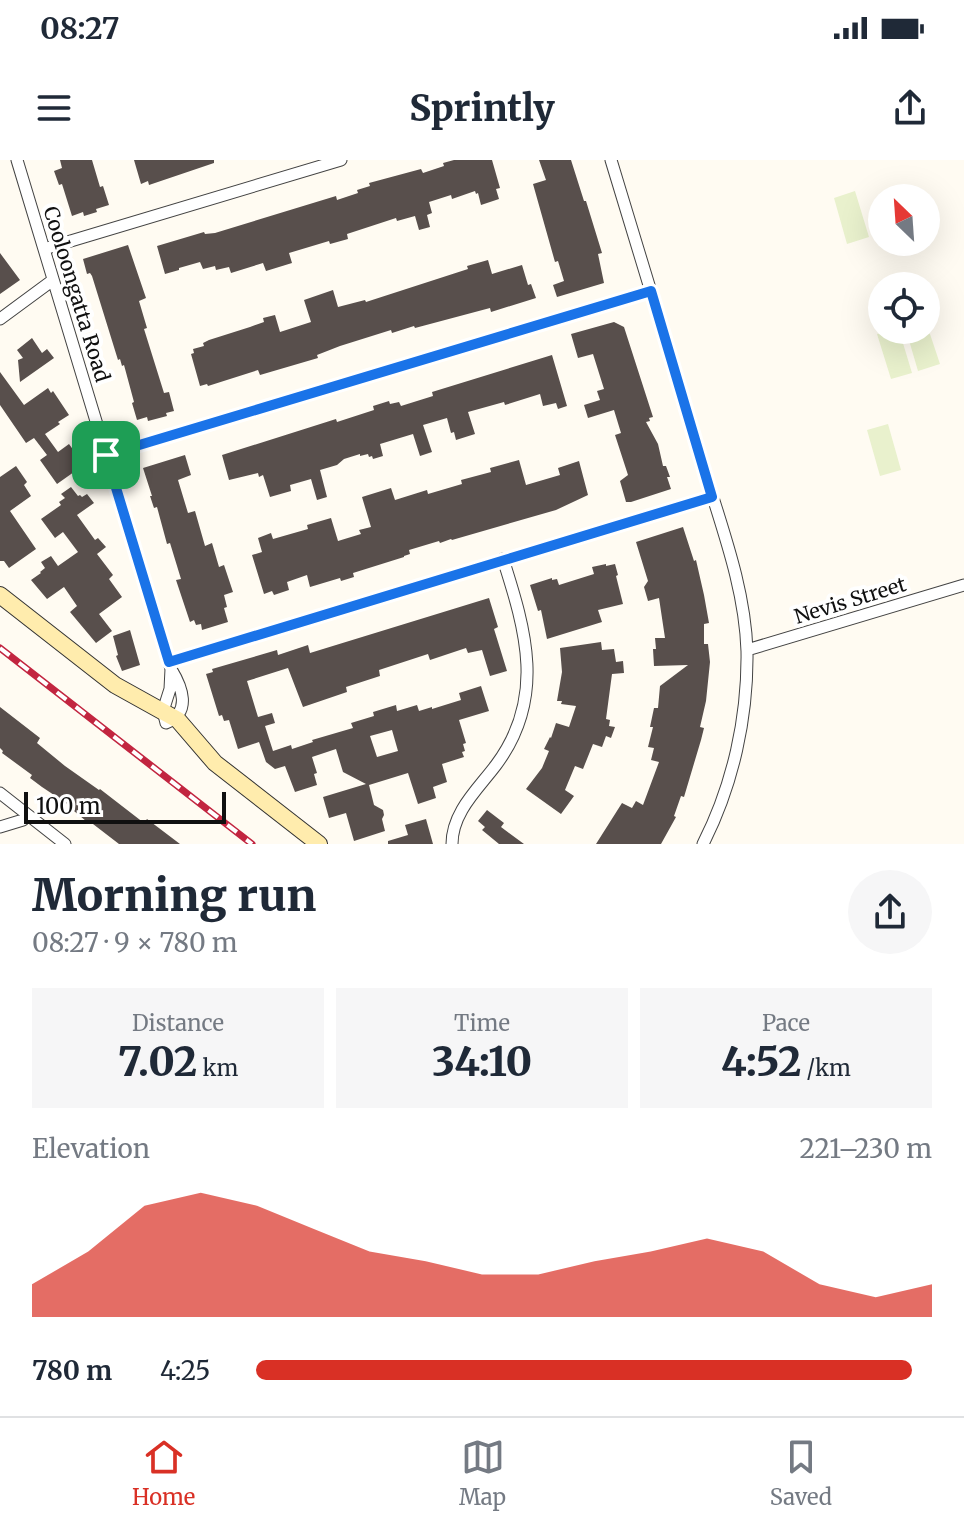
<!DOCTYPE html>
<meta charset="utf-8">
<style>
:root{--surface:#fff;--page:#f6f6f7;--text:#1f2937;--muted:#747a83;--line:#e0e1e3;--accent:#d93025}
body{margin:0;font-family:Merriweather,serif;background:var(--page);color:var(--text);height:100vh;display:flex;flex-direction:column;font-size:30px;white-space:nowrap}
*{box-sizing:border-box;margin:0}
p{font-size:26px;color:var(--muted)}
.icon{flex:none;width:44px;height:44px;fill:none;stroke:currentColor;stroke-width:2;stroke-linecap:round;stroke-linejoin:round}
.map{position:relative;height:684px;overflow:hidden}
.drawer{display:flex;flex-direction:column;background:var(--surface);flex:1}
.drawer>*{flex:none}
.needle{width:52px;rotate:335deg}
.controls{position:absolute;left:868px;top:24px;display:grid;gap:16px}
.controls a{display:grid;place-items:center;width:72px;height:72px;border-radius:50%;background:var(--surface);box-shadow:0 8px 32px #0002;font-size:40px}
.scale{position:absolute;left:24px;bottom:20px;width:202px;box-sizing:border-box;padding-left:8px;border:4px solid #101010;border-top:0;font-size:22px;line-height:28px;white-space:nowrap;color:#101010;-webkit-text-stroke:6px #fff;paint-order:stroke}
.pin{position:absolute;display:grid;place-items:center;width:68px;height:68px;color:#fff;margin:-34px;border-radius:16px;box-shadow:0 4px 12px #0006}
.round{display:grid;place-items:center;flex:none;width:84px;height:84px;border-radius:42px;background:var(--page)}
.headline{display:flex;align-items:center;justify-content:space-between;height:136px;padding:0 32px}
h1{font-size:44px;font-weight:800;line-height:60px}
.metrics{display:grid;grid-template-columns:repeat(3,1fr);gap:12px;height:136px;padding:8px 32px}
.metrics div{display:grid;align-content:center;border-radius:0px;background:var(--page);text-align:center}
.metrics b{font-size:40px;font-weight:800}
.metrics small{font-size:22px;font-weight:400}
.metrics p{font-size:22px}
.chart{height:224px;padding:16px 32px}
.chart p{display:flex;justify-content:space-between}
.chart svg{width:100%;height:144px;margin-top:8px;fill:var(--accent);opacity:.7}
ul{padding:0 32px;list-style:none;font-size:26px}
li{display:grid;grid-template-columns:128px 96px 1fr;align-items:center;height:60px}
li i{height:20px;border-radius:10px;background:var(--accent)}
.status{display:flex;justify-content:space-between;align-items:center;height:56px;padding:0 40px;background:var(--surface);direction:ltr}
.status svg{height:22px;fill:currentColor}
header{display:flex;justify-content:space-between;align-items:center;height:104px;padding:0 32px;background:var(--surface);font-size:36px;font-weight:800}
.menu{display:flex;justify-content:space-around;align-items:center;height:112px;border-top:2px solid var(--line);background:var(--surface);font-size:22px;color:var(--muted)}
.menu a{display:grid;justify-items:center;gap:4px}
.menu .active{color:var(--accent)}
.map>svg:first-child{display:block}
</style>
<div class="status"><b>08:27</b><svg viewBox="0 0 49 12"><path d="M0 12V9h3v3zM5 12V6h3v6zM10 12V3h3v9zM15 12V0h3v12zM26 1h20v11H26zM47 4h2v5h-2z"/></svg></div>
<header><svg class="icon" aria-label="menu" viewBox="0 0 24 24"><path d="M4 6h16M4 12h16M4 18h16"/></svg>Sprintly<svg class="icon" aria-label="share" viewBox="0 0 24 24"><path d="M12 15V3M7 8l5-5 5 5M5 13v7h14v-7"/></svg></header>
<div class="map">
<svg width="964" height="684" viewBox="0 0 964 684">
<rect width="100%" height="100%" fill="#fffbf2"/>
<path fill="#e9f1cd" d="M855 31 869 77 847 84 834 38Z
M926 162 940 204 918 211 906 170H926Z
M889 170H899L912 213 891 219 877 174Z
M888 264 901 310 880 316 867 270Z"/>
<path fill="#584f4c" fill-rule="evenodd" d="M60 0H92L100 27 103 26 109 45 96 49 97 52 84 56 83 52 72 56 62 24 59 25 54 11 62 8Z
M134 0H214V3L149 25 148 21 141 24Z
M454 0H492L500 28 496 29 499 39 481 45 478 33 476 34 475 31 452 39 451 35 429 42 432 53 427 55 430 67 419 70 415 56 397 61 396 58 347 74 348 79 330 84 329 81 289 93 292 103 266 111 263 103 231 113 229 107 216 110 215 106 203 109 200 102 179 108V110L165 114 157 86 204 72 205 74 215 73 336 36 337 40 358 33 357 30 370 26 369 23 421 9 423 13 444 6 443 3Z
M539 0H571L584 41H586L602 93 598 94 604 123 557 137 553 125 564 121 558 101 555 102 533 24 546 20Z
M128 85 146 138 139 141 147 168 144 169 164 233 169 232 174 251 166 253 167 256 148 261 147 257 137 260 132 243 134 242 124 205 122 206 120 199 118 200 92 116 90 113 87 114 83 99Z
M0 93 20 120 0 134Z
M488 100 492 114 522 105 528 125 531 124 536 138 491 152 490 148 415 168 414 166 392 173 391 170 340 186 317 195 318 198 260 215 258 210 208 226 207 224 200 226 191 194 194 193 193 189 204 186 203 183 209 180 250 167 264 162 263 158 275 155 280 172 311 162 304 140 333 130 338 147 365 140 366 142 468 109 467 106Z
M614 162 624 167 653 257 649 258 650 261 646 262 658 284 663 306H666L670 317H667L671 329 631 342H626L620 321 628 315 615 275 621 273 614 250 588 258 584 245 600 240 597 231 604 229 593 194 578 198 571 174Z
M32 178 42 193 47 189 54 198 20 222 18 200 23 198 17 190Z
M552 195 567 246 558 249 556 243 543 246 540 234 505 245 504 242 468 252 475 274 456 280 454 272 451 273 447 258 423 265 432 292 420 296 413 274 380 284 383 296 373 299 372 296 369 297 368 294 360 296V294L344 299 337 305 320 310 327 337 317 340 311 319 290 325 291 331 270 337 263 315 259 317 258 313 229 320 222 295 336 259 337 262 374 250 373 246 389 241 390 244 399 242 401 246 433 236 432 232Z
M0 212 24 245 48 228 51 233 53 231 69 255 58 262 60 264 45 274 58 292 69 284 79 298 76 300 81 307 57 324 40 300 47 295 34 278 26 283 0 245Z
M185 295 191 315 178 320 188 353 195 351 205 386 212 383 219 407 224 405 233 432 224 435 227 447 224 448 228 462 202 470 201 464 196 465 194 460 190 462 176 420 181 419 170 383 167 384 157 347 154 348 150 336H152L143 308Z
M519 300 526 325 560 315 558 308 579 301 588 335 556 350 452 380 451 379 440 383 439 381 409 390 410 394 404 396V397L353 413 354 417 341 421 340 418 310 427 307 415 287 422 289 430 274 435 272 431 264 434 252 395 262 392 258 378 271 373 273 379 308 369 307 365 331 358 338 381 361 374 359 370 371 367 362 337 391 328 395 340 427 330 428 334 462 324 461 320 491 312 490 308Z
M16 306 27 322 24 325 31 336 10 351 36 389 9 408 4 401H0V317Z
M71 327 78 336 80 335 82 337 87 334 94 343 77 355 95 380 98 378 106 387 97 394 113 415 109 419 122 437 99 454 112 471 96 483 70 452 77 446 64 427 47 439 31 420 41 413 40 412 45 408 41 402 51 396 58 406 78 392 63 372 55 378 41 359 61 345 59 342 65 338 61 334Z
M683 367 694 401 696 400 704 435 709 463 704 464V484H708L710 502 706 541 700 567 704 568 701 580 684 637 681 636 674 656 676 657 661 684H596L622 643 632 648 636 641 643 645 659 602 651 600 654 588 648 587 653 567H650L654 548H658L660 526 688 505 654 506 653 489H656L655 478H665L659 438 648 441 644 427 648 421 636 382Z
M606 404V406L615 404 618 415 616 416 623 444 598 450 602 462 547 479 541 450 538 451 530 425 552 418V420L557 419 559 425 594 414 592 407Z
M489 438 498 467 494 469 507 511 490 516 482 490 468 493 466 488 430 500 428 494 379 510 380 516 346 527 347 532 303 547 288 508 247 521 258 557 272 553 275 563 265 566 273 591 291 585 292 589 313 582 312 580 353 568 351 563 374 556 373 552 396 545 397 551 417 545 419 551 432 547V549L461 540 459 533 481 526 489 551 459 560 466 583 463 584 465 591 462 592 464 597 442 604 447 622 433 627 436 638 418 644 408 613 369 625 374 645 383 650 384 655 382 659 385 671 354 681 346 653 329 658 323 637 366 624 343 612 336 589 312 597 317 613 314 614 317 625 295 632 285 606 275 609 266 602 259 582 238 589 229 560 224 561 222 555 219 556 206 514 213 512 212 509 277 490 278 495 308 485 310 493ZM392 570 398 591 377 597 370 576Z
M130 470 140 505 122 511 116 496 118 495 113 476Z
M601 482 602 490 614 489 616 502 623 501 624 513 612 514 606 559 610 560 609 566 615 567 611 578 606 576 602 587 593 584 583 609 575 606 565 630 574 636 561 654 526 629 542 608 549 591 544 589 550 577 551 578 556 563 569 567 576 546 561 544 562 541H557L562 512 560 488Z
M0 547 40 578 37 583 65 606 99 630 100 629 144 663 147 659 180 684H119L93 664 87 660 86 661 74 651 75 649 42 627 30 618 32 615 2 593 3 591 0 588Z
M487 650 504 663 501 667 524 684H499L482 670 485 667 478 661Z
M426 659 433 684H388V681L408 675 405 665Z"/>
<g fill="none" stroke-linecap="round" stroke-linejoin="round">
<g stroke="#434343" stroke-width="13">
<path id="street" d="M17 0 171 509C182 527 192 552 166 563L163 551 170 529 171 509
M611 0C642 101 672 201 702 302 720 363 745 426 747 491 748 557 733 625 703 684
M44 89 341 0
M0 159 53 120
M106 295 651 131
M747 490 964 425
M169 502 712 337
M0 633 65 684
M0 667 23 660 28 656
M452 684C452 652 478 629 496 605 546 538 526 471 503 399"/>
</g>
<g stroke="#323232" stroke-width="18">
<path id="secondary" d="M0 435 115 525 178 560 215 603 319 684"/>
</g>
<use href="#street" stroke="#fff" stroke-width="11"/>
<use href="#secondary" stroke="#ffecad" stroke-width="16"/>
<g stroke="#c22540" stroke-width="7">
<path id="rail" d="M0 488 252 684"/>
</g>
<use href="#rail" stroke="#fff" stroke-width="4" stroke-dasharray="12" stroke-linecap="butt"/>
</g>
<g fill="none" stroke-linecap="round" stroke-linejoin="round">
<g stroke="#fff" stroke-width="16">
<path id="route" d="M651 131 712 337 169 502 106 295Z"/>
</g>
<use href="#route" stroke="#1a73e8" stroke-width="10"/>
</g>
<g text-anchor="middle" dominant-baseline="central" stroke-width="8" stroke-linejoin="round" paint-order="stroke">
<g font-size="20" fill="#101010" stroke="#fff">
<text transform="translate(77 134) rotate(73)">Cooloongatta Road</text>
<text transform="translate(850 440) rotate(-17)">Nevis Street</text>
</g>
</g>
</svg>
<div class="controls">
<a><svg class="needle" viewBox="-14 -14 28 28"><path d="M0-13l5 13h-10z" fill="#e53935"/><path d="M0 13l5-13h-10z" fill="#747a83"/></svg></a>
<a><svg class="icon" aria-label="locate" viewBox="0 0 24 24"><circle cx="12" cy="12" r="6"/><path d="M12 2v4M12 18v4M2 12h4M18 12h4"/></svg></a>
</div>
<div class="scale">100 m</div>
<div class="pin" style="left:106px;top:295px;background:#1e9e55"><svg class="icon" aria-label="arrive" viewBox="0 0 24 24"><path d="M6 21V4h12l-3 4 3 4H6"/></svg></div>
</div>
<section class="drawer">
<div class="headline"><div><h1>Morning run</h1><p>08:27 · 9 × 780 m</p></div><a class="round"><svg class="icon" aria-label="share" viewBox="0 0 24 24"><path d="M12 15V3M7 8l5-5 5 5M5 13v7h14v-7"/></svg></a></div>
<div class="metrics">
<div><p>Distance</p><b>7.02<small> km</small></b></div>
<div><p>Time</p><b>34:10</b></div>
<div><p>Pace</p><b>4:52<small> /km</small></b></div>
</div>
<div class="chart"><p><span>Elevation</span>221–230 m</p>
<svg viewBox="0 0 160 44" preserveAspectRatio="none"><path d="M0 44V34L10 24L20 10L30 6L40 10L50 17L60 24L70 27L80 31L90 31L100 27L110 24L120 20L130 24L140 34L150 38L160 34V44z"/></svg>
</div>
<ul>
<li><b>780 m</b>4:25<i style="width:97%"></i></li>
</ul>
</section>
<nav class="menu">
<a class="active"><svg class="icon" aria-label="home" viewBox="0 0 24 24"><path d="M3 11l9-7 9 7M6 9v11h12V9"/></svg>Home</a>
<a><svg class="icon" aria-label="map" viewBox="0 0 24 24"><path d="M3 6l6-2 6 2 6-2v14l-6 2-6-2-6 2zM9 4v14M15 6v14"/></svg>Map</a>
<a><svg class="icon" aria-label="saved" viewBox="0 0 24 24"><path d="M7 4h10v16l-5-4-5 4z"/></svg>Saved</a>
</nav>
